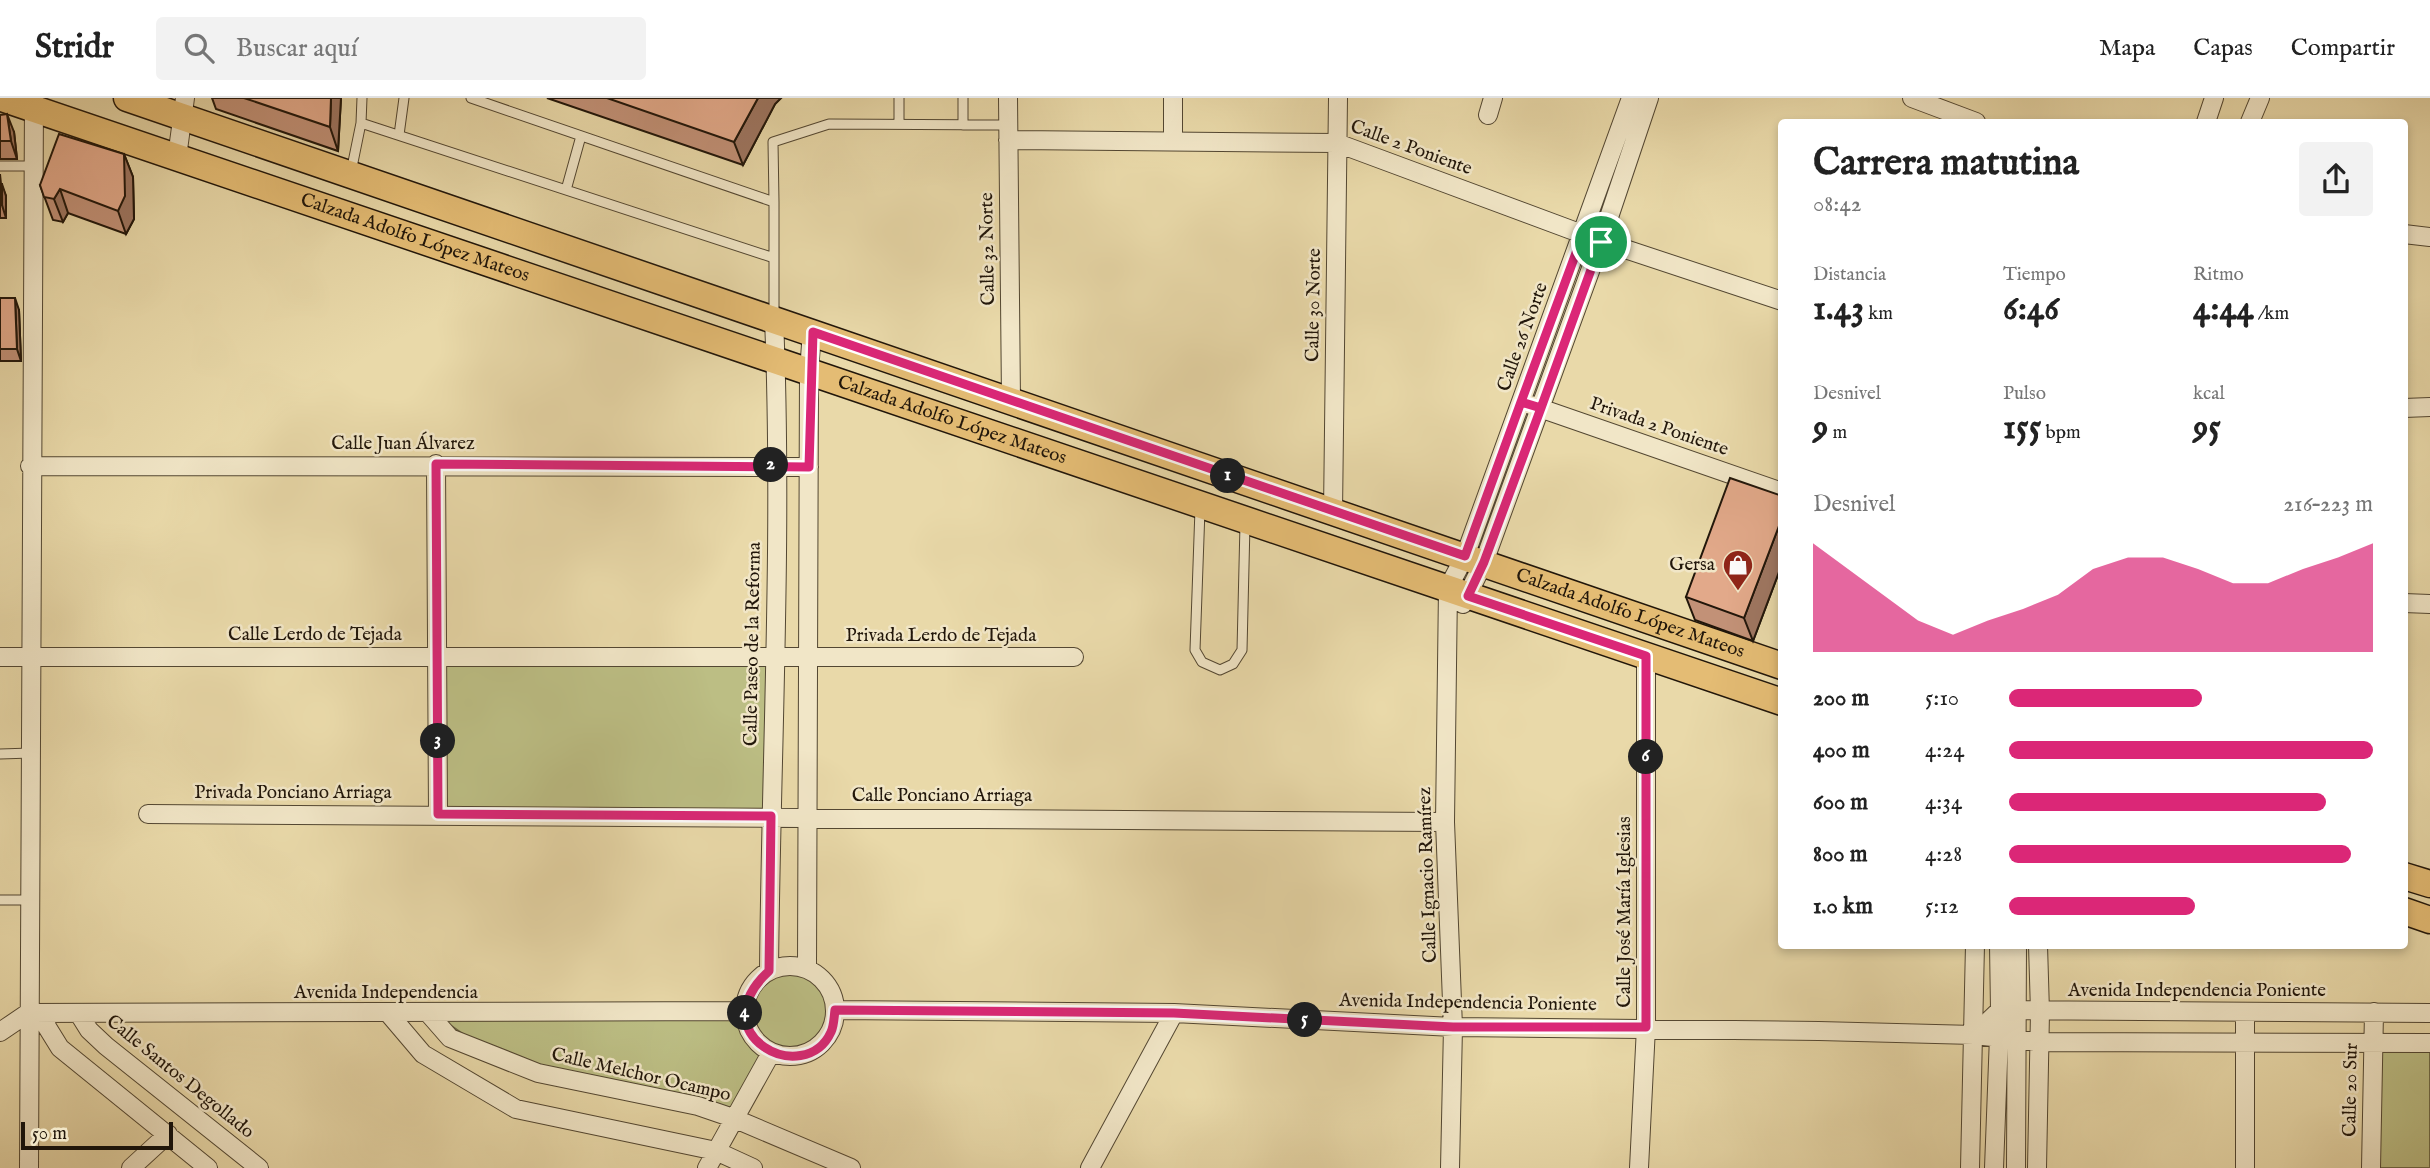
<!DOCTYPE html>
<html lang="es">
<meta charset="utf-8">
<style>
:root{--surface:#fff;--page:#f2f2f2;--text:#222;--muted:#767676;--line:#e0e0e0;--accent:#db2777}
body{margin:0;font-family:"IM FELL English",serif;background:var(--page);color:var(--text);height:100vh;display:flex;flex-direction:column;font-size:26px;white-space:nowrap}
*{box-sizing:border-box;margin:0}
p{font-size:23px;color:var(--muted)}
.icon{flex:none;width:38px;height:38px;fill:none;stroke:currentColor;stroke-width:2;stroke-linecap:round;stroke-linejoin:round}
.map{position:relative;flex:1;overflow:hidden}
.side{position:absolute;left:1778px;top:21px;width:630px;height:830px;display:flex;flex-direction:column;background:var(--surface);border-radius:7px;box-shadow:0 4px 10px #0003}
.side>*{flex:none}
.scale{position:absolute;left:21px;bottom:18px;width:152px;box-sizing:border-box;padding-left:7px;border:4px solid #21160a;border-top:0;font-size:19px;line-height:24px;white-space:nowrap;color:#21160a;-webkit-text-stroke:5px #f1e6c7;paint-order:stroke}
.pin{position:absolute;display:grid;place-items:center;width:60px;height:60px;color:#fff;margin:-30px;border:4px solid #fff;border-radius:50%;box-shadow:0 2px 7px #0007}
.km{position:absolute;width:35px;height:35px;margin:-18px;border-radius:50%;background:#222;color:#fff;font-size:19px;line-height:35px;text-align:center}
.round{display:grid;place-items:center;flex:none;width:74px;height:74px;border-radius:7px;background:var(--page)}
.summary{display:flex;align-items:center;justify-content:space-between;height:119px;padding:0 35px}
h1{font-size:38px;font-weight:800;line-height:52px}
.figures{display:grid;grid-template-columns:repeat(3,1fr);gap:10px;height:119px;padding:7px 35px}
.figures div{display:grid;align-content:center}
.figures b{font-size:35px;font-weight:800}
.figures small{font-size:19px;font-weight:400}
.figures p{font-size:19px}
.chart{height:196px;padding:14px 35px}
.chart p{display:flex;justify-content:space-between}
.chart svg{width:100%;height:126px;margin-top:7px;fill:var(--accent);opacity:.7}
ul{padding:0 35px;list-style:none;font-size:23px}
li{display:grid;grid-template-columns:112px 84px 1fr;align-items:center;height:52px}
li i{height:18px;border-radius:9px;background:var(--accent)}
header{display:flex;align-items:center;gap:42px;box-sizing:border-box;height:98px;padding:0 35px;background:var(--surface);border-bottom:2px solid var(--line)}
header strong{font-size:33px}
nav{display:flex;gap:38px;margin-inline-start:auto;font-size:24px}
.search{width:490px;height:63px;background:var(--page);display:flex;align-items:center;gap:18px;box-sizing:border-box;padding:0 24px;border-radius:7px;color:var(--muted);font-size:26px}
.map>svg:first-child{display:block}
</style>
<header>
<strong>Stridr</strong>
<div class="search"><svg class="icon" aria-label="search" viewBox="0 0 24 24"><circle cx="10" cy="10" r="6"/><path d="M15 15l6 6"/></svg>Buscar aquí</div>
<nav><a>Mapa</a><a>Capas</a><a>Compartir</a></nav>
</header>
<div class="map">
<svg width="2430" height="1070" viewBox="0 0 2430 1070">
<rect width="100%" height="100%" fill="#e9d9a9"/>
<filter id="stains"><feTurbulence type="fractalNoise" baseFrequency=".00286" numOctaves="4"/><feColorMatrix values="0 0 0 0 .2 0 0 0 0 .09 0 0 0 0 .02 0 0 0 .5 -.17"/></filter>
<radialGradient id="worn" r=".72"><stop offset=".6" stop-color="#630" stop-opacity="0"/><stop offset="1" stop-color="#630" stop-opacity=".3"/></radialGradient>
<path fill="#bcbe84" stroke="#6e6a47" stroke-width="2" d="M438 558 775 560 770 718 438 716Z
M747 914a42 42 0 1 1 84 0a42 42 0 1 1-84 0Z
M741 915 751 942 766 958 733 1019 486 952 440 920Z
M2373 945H2430V1070H2371Z"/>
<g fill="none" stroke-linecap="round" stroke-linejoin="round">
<g stroke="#534732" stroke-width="11">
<path id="service" d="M471 0 774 104V219
M899 0V26
M963 0V27
M361 25 774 160
M399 37 404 0
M0 68H34
M351 74 361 25 362 0
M566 92 581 38
M774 104 773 44 829 26 1008 27
M1200 411 1195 552 1202 564 1220 572 1233 566 1242 552 1245 426
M0 656 31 655
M0 802H29"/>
</g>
<g stroke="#534732" stroke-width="20">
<path id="minor" d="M1008 0 1011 302
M1173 0V43
M1912 0 1976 24
M1488 17 1493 0
M2206 24 2214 0
M2250 24 2260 0
M1008 42 1337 45 1601 143 1782 203
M177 59 185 0
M2404 136 2430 139
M1531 307 1782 394
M2404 310 2430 309
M436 366 438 716
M30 368 809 369
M1333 415 1338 0
M2404 505 2430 506
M1463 506 1484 464 1601 143 1649 0
M0 559H1074
M148 716 1445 724
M745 913a45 45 0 1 1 90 0a45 45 0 1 1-90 0Z
M807 871 809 273 812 234
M769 873C771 656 783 438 774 221
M835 912 1174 915 1453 929 1819 933 1974 937 2040 944 2430 945
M44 916 47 929 60 950 208 1070
M79 916 89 932 106 948 259 1070
M389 916 423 956 516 1011 716 1053 753 1070
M429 916 450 940 538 975 698 1008 733 1020 851 1070
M0 934 28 915 744 913
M1974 937 2000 912 2430 915
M29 1070 34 3
M131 1070 168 1036
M707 1070 771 955
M1090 1070 1174 915
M1450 1070 1453 929 1445 724 1448 490 1465 458 1631 0
M1639 1070 1646 929V558
M1970 1070 1975 847
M1994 1070 2000 912 1999 847
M2016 1070 2017 847
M2037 1070 2040 914 2038 847
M2245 1070V915
M2371 1070 2374 914"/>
</g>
<g stroke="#21160a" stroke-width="29">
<g id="primary">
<path id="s1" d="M2 0 1782 604"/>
<path id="s2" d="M127 0 1782 568"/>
<path d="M2404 778 2430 786"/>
<path d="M2404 813 2430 822"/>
</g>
</g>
<use href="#service" stroke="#f1e6c7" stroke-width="9"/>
<use href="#minor" stroke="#f1e6c7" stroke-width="18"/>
<use href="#primary" stroke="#e4bc74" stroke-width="26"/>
</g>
<path fill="#c29177" stroke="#21160a" stroke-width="2" d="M212 0H341L338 53 216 11Z
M547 0H781L775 6 743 67Z
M0 17 14 34 17 61H0Z
M124 56 133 79 134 121 126 136 68 115 63 124 53 122 40 87Z
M0 76 1 86 6 98V120H0Z
M0 200 19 212 21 263H0Z
M1782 398V466L1753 543 1695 522 1686 499Z"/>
<path fill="#9e7661" stroke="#21160a" stroke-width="2" d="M331 0H341L338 53 330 29Z
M758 0H781L775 6 743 67 734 44Z
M7 16 14 34 17 61 11 43Z
M124 56 133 79 134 121 126 136 118 113Z
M2 86 6 98V120L2 107Z
M60 91 68 115 63 124 54 101Z
M15 200 19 212 21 263 17 251Z
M1782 420V466L1753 543 1744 520Z"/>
<path fill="#e2a98a" stroke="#21160a" stroke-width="2" d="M244 0H331L330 29Z
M607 0H758L734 44Z
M7 16 11 43H0V17Z
M59 36 124 56 125 98 118 113 60 91 54 101 44 99 40 87Z
M0 86H2V107H0Z
M0 200H15L17 251H0Z
M1730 380 1782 398V420L1744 520 1686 499Z"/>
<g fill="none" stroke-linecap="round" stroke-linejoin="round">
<g stroke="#fff" stroke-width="14">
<path id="route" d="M1601 144 1541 310 1521 304 1465 458 813 234 809 369 436 366 438 716 771 718 769 873C699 937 805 991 831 934 834 928 834 919 835 912L1174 915 1453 929H1646V558L1468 498 1484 464 1541 310 1521 304 1583 136 1601 144"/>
</g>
<use href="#route" stroke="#db2777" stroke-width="9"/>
</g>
<defs>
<g id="shop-pin" transform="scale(1.575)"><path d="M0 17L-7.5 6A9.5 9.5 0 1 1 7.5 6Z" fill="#8f2418" stroke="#f1e6c7"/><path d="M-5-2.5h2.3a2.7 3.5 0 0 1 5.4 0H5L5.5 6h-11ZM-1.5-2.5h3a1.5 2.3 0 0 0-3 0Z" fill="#fff"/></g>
</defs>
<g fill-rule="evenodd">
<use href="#shop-pin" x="1738" y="467"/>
</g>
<g text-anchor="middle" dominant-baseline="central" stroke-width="5" stroke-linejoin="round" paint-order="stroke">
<g font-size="19" fill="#21160a" stroke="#f1e6c7">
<text transform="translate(1411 50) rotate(20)">Calle 2 Poniente</text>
<text stroke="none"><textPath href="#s1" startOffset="436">Calzada Adolfo López Mateos</textPath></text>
<text transform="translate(988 151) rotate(-91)">Calle 32 Norte</text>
<text transform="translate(1314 207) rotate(-89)">Calle 30 Norte</text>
<text transform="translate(1523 239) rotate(-70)">Calle 26 Norte</text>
<text stroke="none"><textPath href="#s1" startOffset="1003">Calzada Adolfo López Mateos</textPath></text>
<text transform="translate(1659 329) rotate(19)">Privada 2 Poniente</text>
<text x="403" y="346">Calle Juan Álvarez</text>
<text stroke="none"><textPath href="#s2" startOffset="1589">Calzada Adolfo López Mateos</textPath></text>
<text x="315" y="537">Calle Lerdo de Tejada</text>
<text x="941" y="538">Privada Lerdo de Tejada</text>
<text transform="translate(753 546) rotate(-89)">Calle Paseo de la Reforma</text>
<text x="293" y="695">Privada Ponciano Arriaga</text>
<text x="942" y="698">Calle Ponciano Arriaga</text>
<text transform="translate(1428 777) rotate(-92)">Calle Ignacio Ramírez</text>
<text transform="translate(1625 814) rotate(-90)">Calle José María Iglesias</text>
<text x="2197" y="893">Avenida Independencia Poniente</text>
<text x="386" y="895">Avenida Independencia</text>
<text transform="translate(1468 905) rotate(1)">Avenida Independencia Poniente</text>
<text transform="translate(641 977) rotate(13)">Calle Melchor Ocampo</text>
<text transform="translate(180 979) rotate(39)">Calle Santos Degollado</text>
<text transform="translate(2351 992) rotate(-89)">Calle 20 Sur</text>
</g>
<g font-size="19" fill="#21160a" stroke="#f1e6c7" text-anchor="end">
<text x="1715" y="467">Gersa</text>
</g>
</g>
<rect width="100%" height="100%" filter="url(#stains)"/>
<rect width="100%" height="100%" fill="url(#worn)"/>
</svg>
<div class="scale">50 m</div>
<div class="pin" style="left:1601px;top:144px;background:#1e9e55"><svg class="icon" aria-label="arrive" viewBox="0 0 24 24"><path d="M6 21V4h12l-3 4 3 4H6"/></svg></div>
<b class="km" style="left:1228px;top:378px">1</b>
<b class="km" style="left:771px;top:367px">2</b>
<b class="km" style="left:438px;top:643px">3</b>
<b class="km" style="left:745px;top:915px">4</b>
<b class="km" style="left:1305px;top:922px">5</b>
<b class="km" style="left:1646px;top:659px">6</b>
<section class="side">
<div class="summary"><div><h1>Carrera matutina</h1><p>08:42</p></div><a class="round"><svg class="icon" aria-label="share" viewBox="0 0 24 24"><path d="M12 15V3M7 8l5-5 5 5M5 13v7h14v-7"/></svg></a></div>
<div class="figures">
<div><p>Distancia</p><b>1.43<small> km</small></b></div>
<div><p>Tiempo</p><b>6:46</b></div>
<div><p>Ritmo</p><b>4:44<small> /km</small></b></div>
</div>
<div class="figures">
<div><p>Desnivel</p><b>9<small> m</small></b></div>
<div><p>Pulso</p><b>155<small> bpm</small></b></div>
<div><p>kcal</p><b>95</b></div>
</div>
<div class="chart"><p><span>Desnivel</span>216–223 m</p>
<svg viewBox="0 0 160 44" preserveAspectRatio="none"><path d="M0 44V6L10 15L20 24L30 33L40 38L50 33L60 29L70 24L80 15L90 11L100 11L110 15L120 20L130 20L140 15L150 11L160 6V44z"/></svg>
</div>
<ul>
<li><b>200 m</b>5:10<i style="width:53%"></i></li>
<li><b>400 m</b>4:24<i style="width:100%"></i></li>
<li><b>600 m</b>4:34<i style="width:87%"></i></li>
<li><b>800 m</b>4:28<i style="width:94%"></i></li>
<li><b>1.0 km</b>5:12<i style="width:51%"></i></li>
</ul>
</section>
</div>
